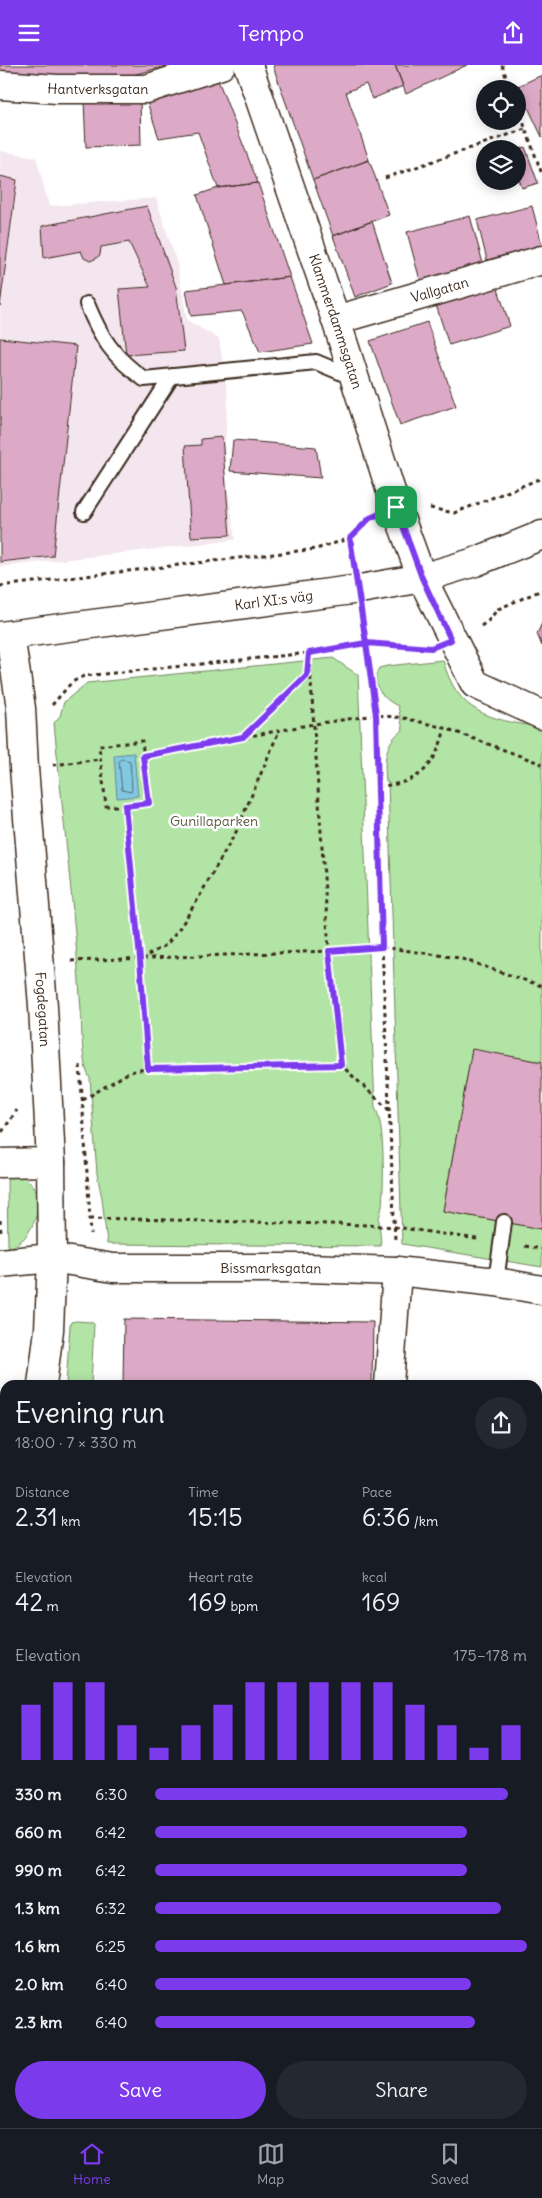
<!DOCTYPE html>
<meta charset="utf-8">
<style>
:root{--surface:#171b24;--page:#242831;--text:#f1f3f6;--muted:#9ea1a6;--line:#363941;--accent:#7c3aed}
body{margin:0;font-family:Delius,sans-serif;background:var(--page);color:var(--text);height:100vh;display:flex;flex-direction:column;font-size:19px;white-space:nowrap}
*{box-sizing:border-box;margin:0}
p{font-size:16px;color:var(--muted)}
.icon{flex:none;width:28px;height:28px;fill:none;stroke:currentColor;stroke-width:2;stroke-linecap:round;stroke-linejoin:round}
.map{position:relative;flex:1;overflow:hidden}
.details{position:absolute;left:0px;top:1315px;width:542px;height:749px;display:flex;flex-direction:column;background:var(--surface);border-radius:15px 15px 0 0;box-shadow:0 2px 12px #0003}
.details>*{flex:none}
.fabs{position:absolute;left:476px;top:15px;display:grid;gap:10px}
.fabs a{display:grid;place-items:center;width:50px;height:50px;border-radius:50%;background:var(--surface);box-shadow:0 2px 12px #0003;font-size:25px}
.pin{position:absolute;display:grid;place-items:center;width:42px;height:42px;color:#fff;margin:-21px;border-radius:10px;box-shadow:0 2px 8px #0006}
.round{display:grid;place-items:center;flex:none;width:52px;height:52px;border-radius:26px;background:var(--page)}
.summary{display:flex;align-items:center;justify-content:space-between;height:85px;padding:0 15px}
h1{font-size:28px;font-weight:600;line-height:38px}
.stats{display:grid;grid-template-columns:repeat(3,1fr);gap:8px;height:85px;padding:5px 15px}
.stats div{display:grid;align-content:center}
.stats b{font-size:25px;font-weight:600}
.stats small{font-size:14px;font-weight:400}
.stats p{font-size:14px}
.chart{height:140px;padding:10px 15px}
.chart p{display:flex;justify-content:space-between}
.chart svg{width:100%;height:90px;margin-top:5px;stroke:var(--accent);stroke-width:6}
.cta{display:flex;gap:10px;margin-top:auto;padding:10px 15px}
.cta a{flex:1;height:58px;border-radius:30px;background:var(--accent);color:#fff;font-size:20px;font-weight:600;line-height:58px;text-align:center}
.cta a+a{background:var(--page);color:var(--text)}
ul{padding:0 15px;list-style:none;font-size:16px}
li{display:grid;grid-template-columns:80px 60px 1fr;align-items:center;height:38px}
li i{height:12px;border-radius:6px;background:var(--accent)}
header{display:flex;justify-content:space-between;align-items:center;height:65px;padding:0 15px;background:var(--accent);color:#fff;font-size:22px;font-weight:600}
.tab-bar{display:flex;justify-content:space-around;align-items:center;height:70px;border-top:1px solid var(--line);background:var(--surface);font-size:14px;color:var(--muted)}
.tab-bar a{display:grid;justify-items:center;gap:2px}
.tab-bar .current{color:var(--accent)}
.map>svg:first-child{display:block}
</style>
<header><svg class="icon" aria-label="menu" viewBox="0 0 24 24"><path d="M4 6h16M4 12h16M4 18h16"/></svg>Tempo<svg class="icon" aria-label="share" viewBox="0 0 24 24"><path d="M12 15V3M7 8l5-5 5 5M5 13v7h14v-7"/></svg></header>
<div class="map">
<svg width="542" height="2063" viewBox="0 0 542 2063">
<rect width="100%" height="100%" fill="#fff"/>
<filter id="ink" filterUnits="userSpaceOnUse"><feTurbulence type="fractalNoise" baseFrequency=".02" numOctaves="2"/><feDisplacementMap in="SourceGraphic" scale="10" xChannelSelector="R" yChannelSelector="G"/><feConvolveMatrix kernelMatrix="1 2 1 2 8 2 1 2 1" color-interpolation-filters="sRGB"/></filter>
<g filter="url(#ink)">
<path fill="#f4e6ee" d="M0 86 36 92 49 141 156 133 177 199 187 255 219 274 228 332 224 393 235 475 0 502Z"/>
<path fill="#b2e4a5" stroke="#768762" d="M333 593 358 610 375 1043C385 1057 384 1120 382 1140 382 1145 379 1150 379 1155 379 1165 382 1172 380 1181L107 1179 102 1133 97 1109 90 1013C81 1000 82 962 81 946 75 850 63 754 54 658L60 651 64 637 87 618Z
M443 595C457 648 489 654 538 662L542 666V997L472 985 443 1146 542 1164V1202L402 1179 388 717H386C384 697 384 677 403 665L398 641C384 635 369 619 379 603L387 601Z
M7 1111H23C28 1115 33 1119 36 1125 44 1144 29 1179 8 1183Z
M76 1256 91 1257 94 1259 91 1320H66L70 1260 71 1257Z
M0 1386H5V1421L0 1428Z
M538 1627 542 1628V1720L538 1719Z"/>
<path fill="#81c9e2" stroke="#658994" d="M134 688 138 731 117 733 114 690Z"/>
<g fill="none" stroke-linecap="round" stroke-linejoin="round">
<path stroke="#576a6c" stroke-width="1" d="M122 694 130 696 132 724 131 727 122 725 119 697Z"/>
</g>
<path fill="#dcaac7" stroke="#3b2a1e" d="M0 0H170L125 12 0 8Z
M275 0H395L403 21 372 34 366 19 346 27 369 95 313 115 273 1Z
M395 0H467L406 29Z
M542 10V72L518 21Z
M218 15 258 118 218 123 198 67 159 73 147 37Z
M140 34 141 80 86 82 84 36Z
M525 82 538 118 522 123 518 111V85Z
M369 95 389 150 333 171 313 115Z
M0 111 17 115 0 241Z
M258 118 290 212 226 220 197 130 218 123Z
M147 141 176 222 184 286 126 290 119 224 150 222 129 177 101 182 100 190 95 194 90 196 84 193 81 186 44 193 42 161Z
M532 141 542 180 487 195 477 155Z
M470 151 484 202 421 219 407 167Z
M372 156 392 218 355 232 333 171Z
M290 212 313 279 260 287 242 246 191 251 186 225Z
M497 221 510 261 449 280 436 240Z
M427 257 456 341 400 360 370 276Z
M0 273 76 281 53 491 0 497Z
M222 372 230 470 191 472 185 381 201 380V374Z
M233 375 316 382 321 413 230 406Z
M542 558V581L537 569Z
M472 984 542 997V1164L443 1146Z
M124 1254 373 1257 372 1320H123Z
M538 1569H542V1623L538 1622Z
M8 2059H60V2063H8Z
M238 2059H280V2063H238Z
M417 2059H495L494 2063H416Z"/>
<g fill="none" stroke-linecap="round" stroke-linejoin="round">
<g stroke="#3b2a1e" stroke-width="18">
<path id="lane" d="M87 239C101 273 113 292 144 314L316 297 354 313
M84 447 172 311
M496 1217 504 1157"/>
</g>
<g stroke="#3b2a1e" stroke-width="31">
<g id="street">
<path id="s1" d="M248 0 336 255 396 442 422 513 475 619 542 650"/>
<path id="s2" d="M0 20 57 24H146L221 0"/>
<path id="s3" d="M336 255 542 195"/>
<path d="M0 1098 51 1097"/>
<path id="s4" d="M0 1198 52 1193 113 1203H307L397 1206 496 1217 542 1225"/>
<path d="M389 1320 397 1206"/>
<path d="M538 1496 542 1497"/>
<path d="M538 1836 542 1845"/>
<path d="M181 2063V2059"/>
<path d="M539 2063 542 2045"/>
</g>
</g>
<g stroke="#3b2a1e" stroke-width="31">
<g id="secondary">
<path id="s5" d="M10 570 21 643 24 703 43 941 51 1097 52 1193 49 1265 42 1320"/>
<path id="s6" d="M0 571 360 524 422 513 475 497 542 470"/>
<path d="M0 1710 5 1665"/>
</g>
</g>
<g stroke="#3b2a1e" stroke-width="31">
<path id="highway" d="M0 1657 5 1658
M538 1751H542"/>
</g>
<path stroke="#3b2a1e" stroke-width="3" stroke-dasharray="4 4" stroke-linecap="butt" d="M502 0 510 24
M518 43 542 109
M385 113 525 64
M430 443 454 448 542 413
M351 473 354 494
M0 521 316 484 351 473 368 456
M364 555 376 650 382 882 395 1175
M481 561 488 556 498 544 542 525
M309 588 329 886 341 1000
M52 640 72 617 84 611 309 588 366 578 422 582
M243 672 307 610 308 598
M143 691 314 659 376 650 404 653 445 663 542 699
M53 700 101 694
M378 721C420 719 435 702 445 663
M125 741H106L99 681 142 676 149 738 125 741 140 895 148 1004
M141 894 166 880 178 866 199 832 236 767 279 666
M71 896 329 886 382 882 459 893 542 921
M80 1000 91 1169
M83 1035 128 1008 137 1005 210 1002 341 1000 390 1046
M2 1067 17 1045
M90 1153 367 1160 395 1162 477 1174
M0 1155 1 1168
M525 1181 542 1184
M0 1563 5 1564"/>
<use href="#lane" stroke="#fff" stroke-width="14"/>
<use href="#street" stroke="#fff" stroke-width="28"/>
<use href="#secondary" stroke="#fff" stroke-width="28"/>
<use href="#highway" stroke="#fce080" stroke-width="28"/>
</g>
</g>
<g fill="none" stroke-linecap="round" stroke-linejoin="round" filter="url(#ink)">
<g stroke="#fff" stroke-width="10">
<path id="route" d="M396 442 370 453 350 473 366 578 309 588 307 610 243 672 143 691 149 738 125 741 140 894 148 1004 341 1000 329 886 382 882 376 650 366 578 431 583 451 575 422 513 396 442"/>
</g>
<use href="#route" stroke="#7c3aed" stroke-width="6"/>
</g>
<g text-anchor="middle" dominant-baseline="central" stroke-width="5" stroke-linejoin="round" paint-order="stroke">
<g font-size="14" fill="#3b2a1e" stroke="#fff">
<text stroke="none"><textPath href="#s2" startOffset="98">Hantverksgatan</textPath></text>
<text stroke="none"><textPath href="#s3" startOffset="108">Vallgatan</textPath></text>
<text stroke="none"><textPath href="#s1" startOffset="271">Klammerdammsgatan</textPath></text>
<text stroke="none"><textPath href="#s6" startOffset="276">Karl XI:s väg</textPath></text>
<text stroke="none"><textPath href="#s5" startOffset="376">Fogdegatan</textPath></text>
<text stroke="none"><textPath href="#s4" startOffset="272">Bissmarksgatan</textPath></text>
</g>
<g font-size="14" fill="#595840" stroke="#fff">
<text x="214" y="756">Gunillaparken</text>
</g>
</g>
</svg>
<div class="fabs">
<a><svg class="icon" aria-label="locate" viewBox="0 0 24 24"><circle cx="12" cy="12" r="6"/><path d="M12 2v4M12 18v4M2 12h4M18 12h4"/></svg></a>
<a><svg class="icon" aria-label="layers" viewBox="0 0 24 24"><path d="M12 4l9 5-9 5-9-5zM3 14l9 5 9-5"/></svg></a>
</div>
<div class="pin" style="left:396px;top:442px;background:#1e9e55"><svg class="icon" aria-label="arrive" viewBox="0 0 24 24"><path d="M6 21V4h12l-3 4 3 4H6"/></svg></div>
<section class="details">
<div class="summary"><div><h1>Evening run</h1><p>18:00 · 7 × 330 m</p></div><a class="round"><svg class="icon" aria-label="share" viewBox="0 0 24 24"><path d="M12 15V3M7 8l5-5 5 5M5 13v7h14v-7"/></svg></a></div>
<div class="stats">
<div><p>Distance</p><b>2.31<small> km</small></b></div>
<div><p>Time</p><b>15:15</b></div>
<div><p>Pace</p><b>6:36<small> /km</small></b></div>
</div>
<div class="stats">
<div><p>Elevation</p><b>42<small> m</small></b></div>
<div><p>Heart rate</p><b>169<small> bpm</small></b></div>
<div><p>kcal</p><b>169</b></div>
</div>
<div class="chart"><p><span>Elevation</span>175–178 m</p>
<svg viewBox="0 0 160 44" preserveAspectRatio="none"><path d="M5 44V17M15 44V6M25 44V6M35 44V27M45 44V38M55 44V27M65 44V17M75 44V6M85 44V6M95 44V6M105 44V6M115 44V6M125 44V17M135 44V27M145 44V38M155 44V27"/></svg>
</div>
<ul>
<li><b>330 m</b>6:30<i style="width:95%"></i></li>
<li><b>660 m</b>6:42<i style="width:84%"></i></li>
<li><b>990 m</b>6:42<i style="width:84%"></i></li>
<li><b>1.3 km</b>6:32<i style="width:93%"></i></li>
<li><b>1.6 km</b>6:25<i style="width:100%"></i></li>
<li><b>2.0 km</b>6:40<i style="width:85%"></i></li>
<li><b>2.3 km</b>6:40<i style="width:86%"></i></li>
</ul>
<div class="cta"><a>Save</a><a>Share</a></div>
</section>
</div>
<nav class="tab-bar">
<a class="current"><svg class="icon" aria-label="home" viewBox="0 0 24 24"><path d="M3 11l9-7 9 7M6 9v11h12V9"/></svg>Home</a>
<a><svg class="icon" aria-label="map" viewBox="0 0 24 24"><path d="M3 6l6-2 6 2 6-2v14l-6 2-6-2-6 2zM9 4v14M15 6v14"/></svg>Map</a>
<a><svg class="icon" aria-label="saved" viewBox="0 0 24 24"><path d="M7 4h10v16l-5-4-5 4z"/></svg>Saved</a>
</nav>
